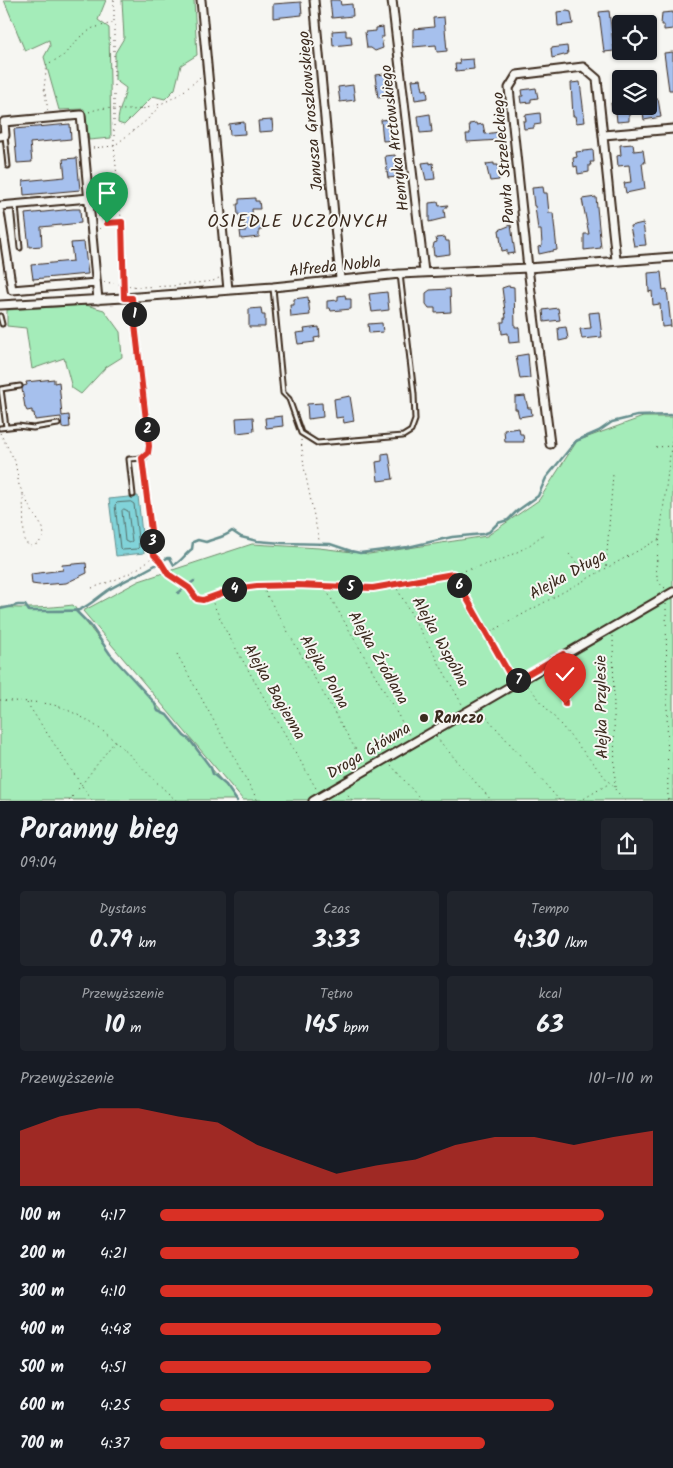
<!DOCTYPE html>
<html lang="pl">
<meta charset="utf-8">
<style>
:root{--surface:#171b24;--page:#20242c;--text:#f1f3f6;--muted:#9ea1a6;--accent:#d93025}
body{margin:0;font-family:Kalam,sans-serif;background:var(--page);color:var(--text);height:100vh;display:flex;flex-direction:column;font-size:19px;white-space:nowrap}
*{box-sizing:border-box;margin:0}
p{font-size:16px;color:var(--muted)}
.icon{flex:none;width:28px;height:28px;fill:none;stroke:currentColor;stroke-width:2;stroke-linecap:round;stroke-linejoin:round}
.map{position:relative;height:801px;overflow:hidden}
.side{display:flex;flex-direction:column;background:var(--surface);flex:1}
.side>*{flex:none}
.fabs{position:absolute;left:612px;top:15px;display:grid;gap:10px}
.fabs a{display:grid;place-items:center;width:45px;height:45px;border-radius:5px;background:var(--surface);box-shadow:0 1px 4px #0004;font-size:25px}
.pin{position:absolute;display:grid;place-items:center;width:42px;height:42px;color:#fff;margin:-51px -21px;border-radius:50% 50% 50% 0;rotate:-45deg;box-shadow:0 0 5px #0007}
.pin .icon{rotate:45deg}
.km{position:absolute;width:25px;height:25px;margin:-12px;border-radius:50%;background:#222;color:#fff;font-size:14px;line-height:25px;text-align:center}
.round{display:grid;place-items:center;flex:none;width:52px;height:52px;border-radius:5px;background:var(--page)}
.head{display:flex;align-items:center;justify-content:space-between;height:85px;padding:0 20px}
h1{font-size:28px;font-weight:700;line-height:38px}
.metrics{display:grid;grid-template-columns:repeat(3,1fr);gap:8px;height:85px;padding:5px 20px}
.metrics div{display:grid;align-content:center;border-radius:5px;background:var(--page);text-align:center}
.metrics b{font-size:25px;font-weight:700}
.metrics small{font-size:14px;font-weight:400}
.metrics p{font-size:14px}
.chart{height:140px;padding:10px 20px}
.chart p{display:flex;justify-content:space-between}
.chart svg{width:100%;height:90px;margin-top:5px;fill:var(--accent);opacity:.7}
ul{padding:0 20px;list-style:none;font-size:16px}
li{display:grid;grid-template-columns:80px 60px 1fr;align-items:center;height:38px}
li i{height:12px;border-radius:6px;background:var(--accent)}
.map>svg:first-child{display:block}
</style>
<div class="map">
<svg width="673" height="801" viewBox="0 0 673 801">
<rect width="100%" height="100%" fill="#f6f6f2"/>
<filter id="ink" filterUnits="userSpaceOnUse"><feTurbulence type="fractalNoise" baseFrequency=".02" numOctaves="2"/><feDisplacementMap in="SourceGraphic" scale="10" xChannelSelector="R" yChannelSelector="G"/><feConvolveMatrix kernelMatrix="1 2 1 2 8 2 1 2 1" color-interpolation-filters="sRGB"/></filter>
<g filter="url(#ink)">
<path fill="#a4ecb9" stroke="#708b6c" d="M4 0H106L98 20 109 28 111 138 89 140 84 109 59 110 44 57 50 46 49 40 25 51Z
M122 0H194L197 55 181 65 175 89 165 99 153 96 124 125 118 123C118 111 124 101 126 88L115 80V53L124 38Z
M86 305 104 310 120 332 122 357 106 367 81 394 72 388 64 358 32 369 26 328 7 326V310Z
M643 417H673V800H243L83 611 139 581 252 544 319 548 369 554 487 536 539 500 577 441Z
M73 605 110 654 188 739 237 800H0V607C24 609 48 608 73 605Z"/>
<path fill="#81d3d9" stroke="#658f8e" d="M138 496 144 553 116 556 109 499Z"/>
<g fill="none" stroke-linecap="round" stroke-linejoin="round">
<path stroke="#576e69" stroke-width="1" d="M131 502 134 504 139 547 137 549 122 550 120 548 115 505 117 503Z
M124 509 128 511 132 541 129 543 125 541 122 511Z"/>
<path stroke="#658f8e" stroke-width="2.5" d="M178 593 194 581
M0 609 18 605H25L29 611C35 611 76 611 79 610 91 605 99 596 110 589 129 578 149 570 167 558H170L174 565C181 562 186 553 192 549L193 542 198 540 206 542C215 538 224 538 232 531L241 537 257 541 282 543 330 544 351 551 360 553 408 547 452 537 483 534 489 532 498 523 508 520 517 511 538 496 546 478 576 441 599 431 612 422 637 416 673 415
M76 611 91 626 110 654 154 702 158 711 167 715 184 736 190 740 211 768 213 774 226 785 237 801"/>
</g>
<path fill="#a6c0ed" stroke="#3b2a1e" d="M330 0H340L341 5 352 4 353 16 332 18Z
M301 2 302 15 273 18V4Z
M567 11 571 12 573 24 558 26 557 12Z
M609 11 614 51 604 52 599 12Z
M673 12V29L664 30V25H661L662 13Z
M444 17 447 51 437 52 436 45 413 47V29L434 27 433 18Z
M383 27 384 37H381L383 48 375 51 371 48H367L365 32 376 31V28Z
M346 30V36H351L352 44 333 46 332 31Z
M567 46 568 54 552 58 551 48Z
M673 52V90H669L664 53Z
M473 59 474 69 456 71 455 64H460L459 60Z
M385 74 388 85H386V97L378 98 375 75Z
M421 79 423 90 427 89 428 98 415 100 412 80Z
M580 82 585 122 576 123 575 116H573L571 83Z
M353 85 355 100 340 102 338 87Z
M536 88 538 98 531 99V102L521 103 520 96H523L522 90Z
M658 99 661 117 644 120 643 112 629 114V121L617 122 616 111H612L611 103 615 102 621 101V106H649V100Z
M540 113 541 124 534 125V128L524 129 523 121H526L525 115Z
M430 114 432 132 420 133 418 116Z
M391 119 394 140 383 141 381 120Z
M272 120 273 131 259 132 258 121Z
M244 122 245 134 230 135 229 124Z
M476 123 477 125 483 124 485 134 499 132 500 140 467 142 466 134H470L469 124Z
M70 124 71 139 30 143 32 162 17 163 14 129Z
M633 144 634 151 643 150 645 163H642L645 189 626 193 624 183 631 182 629 165 618 166 617 156 621 155 620 145Z
M593 150 594 162H590L591 165H589V172L578 174 577 166 574 167 573 158 577 157 576 152Z
M395 155 397 177 388 178 385 156Z
M77 158 80 190 24 195 23 181 65 177 63 159Z
M430 162V164L433 163 435 179 426 180 422 163Z
M494 163V165H498L499 180 490 181 486 164Z
M543 187 544 193H547L549 213H553L557 250 539 254 538 247 542 246V244L541 230H538L535 206H534L532 188Z
M596 197 601 248 584 250V234H589L582 199Z
M255 198V201H259L260 209H252L253 222 261 221 262 230H259V237L241 239 240 231H246L244 215H238L237 204H239V199Z
M438 202 439 206 448 205 444 210 445 218 429 222V203Z
M73 209H80L81 223 41 227 42 246 29 247 25 214Z
M643 223 646 245 634 246 630 226Z
M511 225 515 253 507 254V250L502 251 499 230Z
M445 237 446 241H449L450 254 434 256 433 248 434 243 437 242 436 238Z
M84 242 88 274 33 279 31 265 73 261 71 243Z
M661 272 663 290 667 289 671 326 662 327 660 304 653 305 652 291 649 292 648 273Z
M508 286 514 287 515 327H519L520 342 509 343 508 333 502 334 501 322H504V318H506L502 288Z
M450 289 451 312 435 313V308H429L426 304V293L430 290Z
M387 292 389 310 372 312 369 294Z
M345 295 346 299H351V309L331 311 330 308H327V301L338 300V296Z
M308 297 310 315 291 317 290 305H294V299Z
M261 308 262 315H265V327H249V309Z
M558 308 560 320 544 322 543 310Z
M599 312 602 337 582 339 580 329 591 328 589 313Z
M382 323 383 332 369 333 368 324Z
M319 327 320 337 314 338 315 342 298 344 296 333 305 332 304 329Z
M566 327 568 339 559 341 558 328Z
M528 354 530 378 520 379 516 356Z
M54 379V383L59 382 62 416 69 415 70 427 62 428 61 417 35 420 34 413H32V410L27 411 25 407 22 389 23 386 27 385 26 382Z
M350 396 354 421 344 423 343 417 336 418 334 399Z
M525 396 528 408H531L532 415 519 417 517 409H515V397Z
M322 403 323 417 308 419 307 404Z
M282 416 283 426 266 428 265 418Z
M253 417 254 431 237 433 236 418Z
M519 428 520 434H523L524 442H505L504 430Z
M389 453 393 479 378 481 376 462 382 461V454Z
M86 563 87 573 66 583 39 585 32 584 31 574 63 570 62 565Z"/>
<g fill="none" stroke-linecap="round" stroke-linejoin="round">
<g stroke="#3b2a1e" stroke-width="7">
<path id="service" d="M5 136 8 166
M16 206 20 248
M273 288 283 393 289 399 301 433 317 443 403 436 411 431 415 420 414 394 400 274
M132 298 149 446 148 453 144 458 129 459 133 495
M0 316 2 324
M1 389 6 427
M1 389 20 386
M0 428 18 426 33 428 58 424"/>
</g>
<g stroke="#3b2a1e" stroke-width="11">
<path id="minor" d="M201 0 228 290
M314 0 340 279
M392 0 424 272
M604 135 673 129
M0 136 5 135 4 122 81 115 98 300
M0 206 89 198
M0 212 12 290 96 283
M0 305 124 298 273 287 400 274 528 268 673 257
M550 444 528 268 509 88 517 75 583 67 597 79 616 260
M313 801 673 592"/>
</g>
<path stroke="#3b2a1e" stroke-width="1" stroke-dasharray="1 4" stroke-linecap="butt" d="M114 0V146L122 228 124 291
M48 110 44 88 47 64 62 57 80 37 93 28 113 23
M89 112C107 105 110 110 127 110 157 110 180 97 201 76
M93 148 114 146 147 120 159 107
M98 216 106 223
M99 229 107 223 120 222
M104 282 139 287 172 286 213 281 219 278
M0 433 15 461 19 485 30 508 43 528 44 536 38 544 29 546 24 540 23 494
M301 440 304 467 319 540 318 548
M656 447 673 446
M569 554 588 576
M154 555 160 561 167 574 189 588 197 599 203 600 234 589 257 586 296 585 373 588 453 574 501 560 527 547 545 533
M606 566 613 474
M453 574 511 677
M395 585 463 706
M324 586 410 736
M264 587 265 592 364 764
M92 588C115 580 137 573 154 555L142 464
M665 588C657 583 657 577 656 567L673 431
M211 599 227 633 317 790
M666 604 668 801
M487 634 661 538
M613 636 615 788
M177 654 258 801
M563 665 565 704
M528 686 625 801
M0 700C17 702 42 701 57 706 111 725 136 766 177 801
M27 703 92 801
M483 713 560 801
M436 737 492 801
M391 765 422 801
M345 791 353 801
M69 801 115 741
M580 801 610 783"/>
<use href="#service" stroke="#f6f6f2" stroke-width="3"/>
<use href="#minor" stroke="#f6f6f2" stroke-width="7"/>
</g>
</g>
<g fill="none" stroke-linecap="round" stroke-linejoin="round" filter="url(#ink)">
<g stroke="#fff" stroke-width="10">
<path id="route" d="M107 223 122 222 124 298H132L149 446 148 453 142 458 154 555 160 561 168 574 189 588 197 599 203 600 234 589 257 586 296 585 373 588 453 574 514 682 563 654 565 704"/>
</g>
<use href="#route" stroke="#d93025" stroke-width="6"/>
</g>
<circle fill="#3b2a1e" stroke="#f6f6f2" stroke-width="2" cx="424" cy="718" r="5"/>
<g text-anchor="middle" dominant-baseline="central" stroke-width="4" stroke-linejoin="round" paint-order="stroke">
<g font-size="16" fill="#3b2a1e" stroke="#f6f6f2">
<text transform="translate(311 111) rotate(-95)">Janusza Groszkowskiego</text>
<text transform="translate(395 138) rotate(-97)">Henryka Arctowskiego</text>
<text transform="translate(504 158) rotate(-95)">Pawła Strzeleckiego</text>
<text transform="translate(335 267) rotate(-6)">Alfreda Nobla</text>
<text transform="translate(568 575) rotate(-29)">Alejka Długa</text>
<text transform="translate(440 642) rotate(61)">Alejka Wspólna</text>
<text transform="translate(378 658) rotate(60)">Alejka Źródlana</text>
<text transform="translate(324 672) rotate(60)">Alejka Polna</text>
<text transform="translate(274 692) rotate(60)">Alejka Bagienna</text>
<text transform="translate(602 707) rotate(-91)">Alejka Przylesie</text>
<text transform="translate(369 751) rotate(-31)">Droga Główna</text>
</g>
<g font-size="16" font-weight="bold" fill="#3b2a1e" stroke="#f6f6f2" text-anchor="start">
<text x="434" y="718">Ranczo</text>
</g>
<g font-size="18" letter-spacing="1" fill="#3b2a1e" stroke="#f6f6f2">
<text x="298" y="222">OSIEDLE UCZONYCH</text>
</g>
</g>
</svg>
<div class="fabs">
<a><svg class="icon" aria-label="locate" viewBox="0 0 24 24"><circle cx="12" cy="12" r="6"/><path d="M12 2v4M12 18v4M2 12h4M18 12h4"/></svg></a>
<a><svg class="icon" aria-label="layers" viewBox="0 0 24 24"><path d="M12 4l9 5-9 5-9-5zM3 14l9 5 9-5"/></svg></a>
</div>
<div class="pin" style="left:107px;top:223px;background:#1e9e55"><svg class="icon" aria-label="arrive" viewBox="0 0 24 24"><path d="M6 21V4h12l-3 4 3 4H6"/></svg></div>
<div class="pin" style="left:565px;top:704px;background:#d93025"><svg class="icon" aria-label="check" viewBox="0 0 24 24"><path d="M5 12l5 5 9-10"/></svg></div>
<b class="km" style="left:134px;top:314px">1</b>
<b class="km" style="left:147px;top:429px">2</b>
<b class="km" style="left:152px;top:541px">3</b>
<b class="km" style="left:234px;top:589px">4</b>
<b class="km" style="left:350px;top:587px">5</b>
<b class="km" style="left:459px;top:585px">6</b>
<b class="km" style="left:518px;top:680px">7</b>
</div>
<section class="side">
<div class="head"><div><h1>Poranny bieg</h1><p>09:04</p></div><a class="round"><svg class="icon" aria-label="share" viewBox="0 0 24 24"><path d="M12 15V3M7 8l5-5 5 5M5 13v7h14v-7"/></svg></a></div>
<div class="metrics">
<div><p>Dystans</p><b>0.79<small> km</small></b></div>
<div><p>Czas</p><b>3:33</b></div>
<div><p>Tempo</p><b>4:30<small> /km</small></b></div>
</div>
<div class="metrics">
<div><p>Przewyższenie</p><b>10<small> m</small></b></div>
<div><p>Tętno</p><b>145<small> bpm</small></b></div>
<div><p>kcal</p><b>63</b></div>
</div>
<div class="chart"><p><span>Przewyższenie</span>101–110 m</p>
<svg viewBox="0 0 160 44" preserveAspectRatio="none"><path d="M0 44V17L10 10L20 6L30 6L40 10L50 13L60 24L70 31L80 38L90 34L100 31L110 24L120 20L130 20L140 24L150 20L160 17V44z"/></svg>
</div>
<ul>
<li><b>100 m</b>4:17<i style="width:90%"></i></li>
<li><b>200 m</b>4:21<i style="width:85%"></i></li>
<li><b>300 m</b>4:10<i style="width:100%"></i></li>
<li><b>400 m</b>4:48<i style="width:57%"></i></li>
<li><b>500 m</b>4:51<i style="width:55%"></i></li>
<li><b>600 m</b>4:25<i style="width:80%"></i></li>
<li><b>700 m</b>4:37<i style="width:66%"></i></li>
</ul>
</section>
